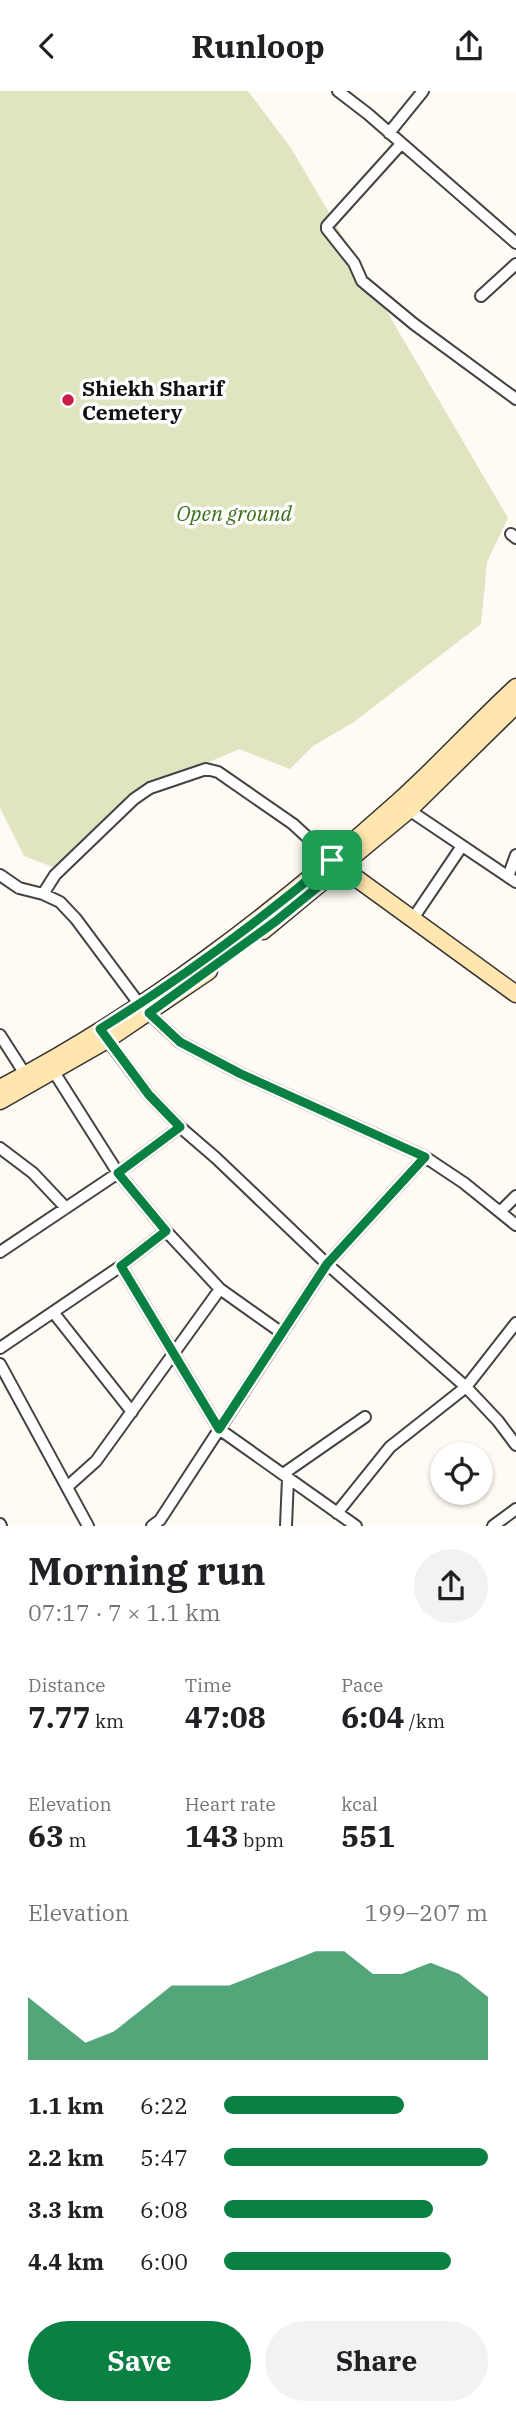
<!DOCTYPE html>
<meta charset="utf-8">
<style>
:root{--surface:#fff;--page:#f2f2f2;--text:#202124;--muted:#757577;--accent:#0b8043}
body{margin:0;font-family:"IBM Plex Serif",serif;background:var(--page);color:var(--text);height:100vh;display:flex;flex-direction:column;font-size:26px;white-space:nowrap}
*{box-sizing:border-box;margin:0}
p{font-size:23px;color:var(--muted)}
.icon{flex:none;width:38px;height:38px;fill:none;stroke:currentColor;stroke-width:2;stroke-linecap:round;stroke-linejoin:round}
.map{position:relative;height:1435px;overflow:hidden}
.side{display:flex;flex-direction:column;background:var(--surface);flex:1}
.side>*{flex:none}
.tools{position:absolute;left:430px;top:1351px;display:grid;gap:14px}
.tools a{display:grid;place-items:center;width:63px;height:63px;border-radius:50%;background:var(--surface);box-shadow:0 2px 5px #0004;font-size:35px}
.pin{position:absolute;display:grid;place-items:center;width:60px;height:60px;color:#fff;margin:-30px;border-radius:14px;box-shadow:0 4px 10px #0006}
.round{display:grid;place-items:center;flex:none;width:74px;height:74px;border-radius:37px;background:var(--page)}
.summary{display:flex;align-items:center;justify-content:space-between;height:119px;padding:0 28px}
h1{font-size:38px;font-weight:700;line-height:52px}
.figures{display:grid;grid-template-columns:repeat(3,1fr);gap:10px;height:119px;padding:7px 28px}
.figures div{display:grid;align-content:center}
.figures b{font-size:30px;font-weight:700}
.figures small{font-size:19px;font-weight:400}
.figures p{font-size:19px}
.chart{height:196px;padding:14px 28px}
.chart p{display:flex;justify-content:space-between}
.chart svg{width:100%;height:126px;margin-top:7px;fill:var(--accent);opacity:.7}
.button{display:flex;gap:14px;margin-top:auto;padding:14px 28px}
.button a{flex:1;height:80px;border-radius:42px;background:var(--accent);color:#fff;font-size:28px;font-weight:700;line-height:80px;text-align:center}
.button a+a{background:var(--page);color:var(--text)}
ul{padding:0 28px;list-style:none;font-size:23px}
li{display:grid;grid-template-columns:112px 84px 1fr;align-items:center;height:52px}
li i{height:18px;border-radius:9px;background:var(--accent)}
header{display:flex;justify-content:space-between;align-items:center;height:91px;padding:0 28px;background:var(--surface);font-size:32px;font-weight:700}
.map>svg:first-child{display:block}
</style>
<header><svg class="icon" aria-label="back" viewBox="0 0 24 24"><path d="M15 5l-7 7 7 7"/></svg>Runloop<svg class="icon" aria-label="share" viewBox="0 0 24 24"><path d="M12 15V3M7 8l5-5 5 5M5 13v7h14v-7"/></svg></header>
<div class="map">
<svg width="516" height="1435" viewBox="0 0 516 1435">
<rect width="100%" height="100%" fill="#fffaf3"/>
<path fill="#e0e4c1" d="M0 0H248L291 57 508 427 487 471 481 533 354 631 313 655 290 678 239 658 136 703 53 776 24 765 0 717Z"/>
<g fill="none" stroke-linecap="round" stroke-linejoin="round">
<g stroke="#434343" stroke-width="14">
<path id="street" d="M338 0 368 23 516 152
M389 42 423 0
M401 53 327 135V138L354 172 362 190 414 233 516 308
M481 205 516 173
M511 443 516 447
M409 719 516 791
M0 784 19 797 43 803 60 811 76 828 140 914 180 951 241 983 425 1066 464 1092 516 1134
M508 786 516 764
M43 803 55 784 134 708 150 697 206 678 218 681 293 733 332 769
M412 829 462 755
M103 943 149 1004 180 1036 216 1067 327 1173 466 1296 498 1330 516 1354
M0 944 25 983
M54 981 118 1082 166 1140 220 1198 282 1242
M0 1057 33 1082 66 1117
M500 1121 516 1105
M0 1161 118 1082 180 1036
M121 1175 219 1338 356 1435
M53 1221 132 1321
M0 1257 121 1175 166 1140
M0 1273 88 1435
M283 1383 365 1326
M67 1396 96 1370 220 1198
M337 1422 390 1356 466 1296 516 1232
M0 1433 1 1435
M152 1435 160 1429 327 1173 425 1066
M286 1435 288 1387
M493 1435 516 1418"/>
</g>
<g stroke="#323232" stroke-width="19">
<path id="secondary" d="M334 771 516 903
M263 840 409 719 516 614
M0 997C146 921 276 820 399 710 439 674 476 633 516 596
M0 1010 107 949 209 880"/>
</g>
<use href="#street" stroke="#fff" stroke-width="10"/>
<use href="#secondary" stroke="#ffe6ae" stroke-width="16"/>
</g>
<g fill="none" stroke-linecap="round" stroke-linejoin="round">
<g stroke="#fff" stroke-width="14">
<path id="route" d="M332 769 341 777 276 830 149 922 180 951 241 983 425 1066 327 1173 219 1338 121 1175 166 1140 118 1082 180 1036 149 1004 100 938C184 886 256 833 332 769Z"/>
</g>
<use href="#route" stroke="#0b8043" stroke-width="9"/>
</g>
<circle fill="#cb1d48" stroke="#fff" stroke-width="2.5" cx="68" cy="309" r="7"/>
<g text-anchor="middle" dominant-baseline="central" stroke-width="7" stroke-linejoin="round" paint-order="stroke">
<g font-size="21" font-weight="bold" fill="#101010" stroke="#fff" text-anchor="start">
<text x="82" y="297">Shiekh Sharif<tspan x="82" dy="24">Cemetery</tspan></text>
</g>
<g font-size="21" font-style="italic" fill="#3c6e1b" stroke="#fff">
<text x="234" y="422">Open ground</text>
</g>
</g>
</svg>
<div class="tools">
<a><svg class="icon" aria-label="locate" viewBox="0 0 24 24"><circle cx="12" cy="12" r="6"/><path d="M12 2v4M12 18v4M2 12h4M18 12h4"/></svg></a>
</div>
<div class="pin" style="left:332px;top:769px;background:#1e9e55"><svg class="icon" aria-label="arrive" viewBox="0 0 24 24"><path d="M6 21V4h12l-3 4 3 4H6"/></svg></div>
</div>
<section class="side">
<div class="summary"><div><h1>Morning run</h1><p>07:17 · 7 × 1.1 km</p></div><a class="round"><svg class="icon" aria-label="share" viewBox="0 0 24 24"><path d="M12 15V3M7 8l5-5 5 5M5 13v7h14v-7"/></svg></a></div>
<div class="figures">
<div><p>Distance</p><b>7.77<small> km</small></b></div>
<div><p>Time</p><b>47:08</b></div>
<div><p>Pace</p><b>6:04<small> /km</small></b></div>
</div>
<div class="figures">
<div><p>Elevation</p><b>63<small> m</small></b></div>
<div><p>Heart rate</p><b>143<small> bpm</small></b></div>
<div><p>kcal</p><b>551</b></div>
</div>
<div class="chart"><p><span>Elevation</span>199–207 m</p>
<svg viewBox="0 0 160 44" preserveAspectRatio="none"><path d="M0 44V22L10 30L20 38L30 34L40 26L50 18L60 18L70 18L80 14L90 10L100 6L110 6L120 14L130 14L140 10L150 14L160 22V44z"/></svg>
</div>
<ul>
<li><b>1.1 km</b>6:22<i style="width:68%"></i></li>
<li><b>2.2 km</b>5:47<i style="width:100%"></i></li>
<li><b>3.3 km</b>6:08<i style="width:79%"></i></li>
<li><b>4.4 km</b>6:00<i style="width:86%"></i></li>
</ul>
<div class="button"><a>Save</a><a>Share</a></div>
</section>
